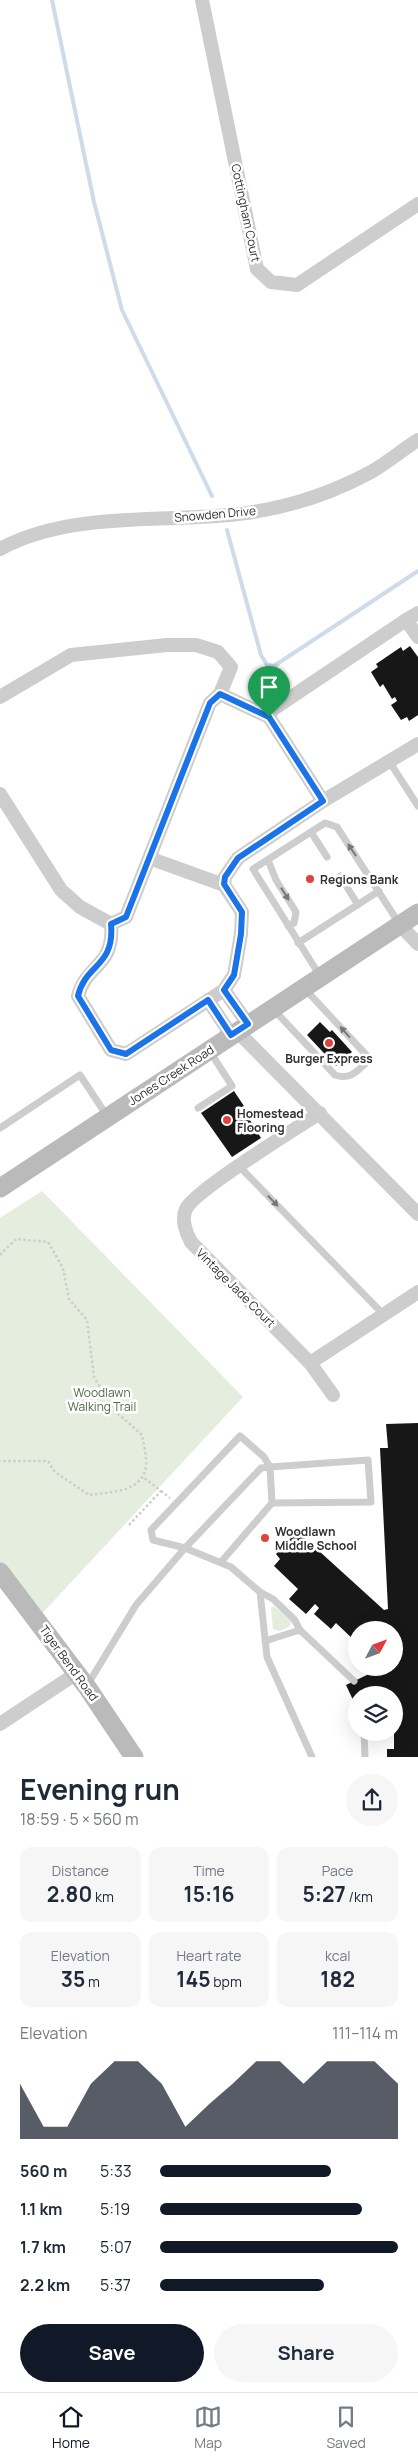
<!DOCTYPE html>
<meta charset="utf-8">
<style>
:root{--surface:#fff;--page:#f6f6f7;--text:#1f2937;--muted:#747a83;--line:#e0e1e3;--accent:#111827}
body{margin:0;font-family:Manrope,sans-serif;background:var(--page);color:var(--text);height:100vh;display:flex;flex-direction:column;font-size:19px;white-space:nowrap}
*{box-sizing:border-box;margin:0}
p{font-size:16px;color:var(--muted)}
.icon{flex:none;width:28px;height:28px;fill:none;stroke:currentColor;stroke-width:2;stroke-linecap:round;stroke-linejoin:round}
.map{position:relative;height:1757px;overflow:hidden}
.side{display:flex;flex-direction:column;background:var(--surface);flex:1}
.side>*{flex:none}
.needle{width:32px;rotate:49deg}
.fabs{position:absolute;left:348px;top:1621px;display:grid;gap:10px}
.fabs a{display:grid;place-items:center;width:55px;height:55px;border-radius:50%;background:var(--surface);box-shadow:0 5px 20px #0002;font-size:25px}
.pin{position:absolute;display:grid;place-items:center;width:42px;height:42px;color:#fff;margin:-51px -21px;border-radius:50% 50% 50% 0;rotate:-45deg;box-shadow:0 0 5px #0007}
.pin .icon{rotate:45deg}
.round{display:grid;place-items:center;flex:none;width:52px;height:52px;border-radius:26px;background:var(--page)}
.head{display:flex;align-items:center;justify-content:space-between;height:85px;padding:0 20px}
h1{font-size:28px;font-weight:700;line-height:38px}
.metrics{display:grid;grid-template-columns:repeat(3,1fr);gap:8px;height:85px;padding:5px 20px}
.metrics div{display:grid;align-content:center;border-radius:12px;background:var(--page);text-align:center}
.metrics b{font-size:21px;font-weight:700}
.metrics small{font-size:14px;font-weight:400}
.metrics p{font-size:14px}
.chart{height:140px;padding:10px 20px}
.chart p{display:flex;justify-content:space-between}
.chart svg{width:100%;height:90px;margin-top:5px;fill:var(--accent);opacity:.7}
.button{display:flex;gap:10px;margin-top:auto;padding:10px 20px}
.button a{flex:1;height:58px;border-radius:30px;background:var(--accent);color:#fff;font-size:20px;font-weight:700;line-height:58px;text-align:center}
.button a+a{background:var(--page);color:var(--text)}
ul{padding:0 20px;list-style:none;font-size:16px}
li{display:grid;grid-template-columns:80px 60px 1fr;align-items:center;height:38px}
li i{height:12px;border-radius:6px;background:var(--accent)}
.tab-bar{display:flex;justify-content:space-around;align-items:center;height:70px;border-top:1px solid var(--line);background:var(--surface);font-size:14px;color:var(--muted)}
.tab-bar a{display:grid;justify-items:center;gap:2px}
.tab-bar .current{color:var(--accent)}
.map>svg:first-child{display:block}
</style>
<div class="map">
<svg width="418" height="1757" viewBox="0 0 418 1757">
<rect width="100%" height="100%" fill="#fff"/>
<path fill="#e5eddf" d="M42 1191 243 1397 37 1619 0 1567V1218Z
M274 1606 292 1621 289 1627 280 1631 273 1629 271 1608Z"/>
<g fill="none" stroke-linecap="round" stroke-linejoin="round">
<path stroke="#cddbeb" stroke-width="4" d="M52 0 94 202 122 310 212 496
M227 530 261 655 267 665 274 666 418 571"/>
</g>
<path fill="#171717" d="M410 646 418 657V715L409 721 407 717 401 720 391 705 397 701 395 697 392 699 383 684 380 687 371 672 378 667 376 664 401 647 403 651Z
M320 1022 330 1032 332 1030 352 1052 336 1066 307 1035Z
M234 1091 244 1106 242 1107 261 1138 232 1157 201 1113Z
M418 1423V1757H387V1749H394V1695H379L376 1689 364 1695H356V1698L353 1700 346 1685 369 1674 366 1668H394V1630H356V1642L336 1623 331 1629 314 1614 319 1608 315 1604 306 1614 289 1599 298 1589 274 1566 280 1559 276 1554 297 1531 384 1610 388 1609 380 1448H388L386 1424Z"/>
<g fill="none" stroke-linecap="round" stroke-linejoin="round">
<path stroke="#cdcdcd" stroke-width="2.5" stroke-dasharray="2.5 2.5" stroke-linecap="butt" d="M0 1255 16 1239 48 1242 63 1268 69 1299 87 1320 94 1377 114 1410 142 1435C144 1445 147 1458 146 1467 142 1493 108 1492 89 1495L55 1472 48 1461H0
M161 1491 170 1498
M129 1525 161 1491 143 1477"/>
<path stroke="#cdcdcd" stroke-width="7" d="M389 761 418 806
M311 832 327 857
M268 860 276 880 296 912 294 923 288 926
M340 876 358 905
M298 943 379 891
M320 976 253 869 325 823 337 827 400 925
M274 1010 335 1075C351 1081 359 1069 370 1059L305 989
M198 1108 232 1086 209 1050
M0 1128 80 1075 107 1116
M239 1166 383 1314
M221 1562 272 1503 371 1502 368 1460 270 1467 261 1468 185 1548 153 1540 151 1530 240 1436 264 1457 270 1467 272 1503
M260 1592 273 1599 294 1619 300 1630 354 1681
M265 1641 300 1630
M88 1684 136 1605 185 1548 231 1567 260 1592 267 1657 312 1757
M364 1732 365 1757"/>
<path stroke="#cdcdcd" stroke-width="14" d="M202 0 257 269 271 282 297 285 418 204
M0 549C70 511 161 523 238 514 284 509 330 494 371 472 387 463 402 450 418 440
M418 613 406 620 418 637
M0 697 71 655 167 645H196L218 652 231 667 220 694 269 717
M0 794 61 890 80 907 111 924 126 917 210 703 220 694
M323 801 269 717 272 710 406 620
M149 858 224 885
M111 924C115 967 86 964 78 996L111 1050 126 1054 224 990 234 975 241 934 242 912 224 885 225 877 238 858 323 801 418 744
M400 925 418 944
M224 990 248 1024
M208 1000 231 1035
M237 1031 418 1214
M320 1113C297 1128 195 1190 186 1209 181 1219 186 1233 191 1242L310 1363 333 1395
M310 1363 418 1292
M0 1724 77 1673"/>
<path stroke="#bababa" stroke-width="19" d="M0 1188 418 913
M0 1572 87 1687 134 1757"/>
</g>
<defs><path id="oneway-solid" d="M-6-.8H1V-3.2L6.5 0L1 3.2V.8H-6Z" transform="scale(1.25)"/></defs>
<g fill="#777">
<use href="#oneway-solid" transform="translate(352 850) rotate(-124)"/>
<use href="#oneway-solid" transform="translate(285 894) rotate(58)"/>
<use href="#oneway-solid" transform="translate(345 1032) rotate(-132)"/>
<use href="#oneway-solid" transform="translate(273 1201) rotate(46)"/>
</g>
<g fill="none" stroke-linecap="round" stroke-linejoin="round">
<g stroke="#fff" stroke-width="10">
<path id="route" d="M220 694 269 717 323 801 238 858 225 877 224 884 242 912 241 934 234 975 224 990 248 1024 231 1035 208 1000 126 1054 111 1050 78 996C85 964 115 967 111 924L126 917 210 703Z"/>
</g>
<use href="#route" stroke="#1a73e8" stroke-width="6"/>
</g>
<g fill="#de443b" stroke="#fff" stroke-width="2">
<circle cx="310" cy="879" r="5"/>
<circle cx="329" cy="1043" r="5"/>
<circle cx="227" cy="1120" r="5"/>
<circle cx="265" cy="1538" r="5"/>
</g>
<g text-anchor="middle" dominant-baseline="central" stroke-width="5" stroke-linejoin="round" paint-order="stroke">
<g font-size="12" fill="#303030" stroke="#fff">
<text transform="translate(246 213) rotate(78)">Cottingham Court</text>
<text transform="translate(215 514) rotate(-5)">Snowden Drive</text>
<text transform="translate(171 1075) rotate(-33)">Jones Creek Road</text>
<text transform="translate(236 1288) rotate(45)">Vintage Jade Court</text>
<text transform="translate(69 1663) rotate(54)">Tiger Bend Road</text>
</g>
<g font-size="12" font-weight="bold" fill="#303030" stroke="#fff" text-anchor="start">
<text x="320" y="879">Regions Bank</text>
<text x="329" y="1058" text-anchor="middle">Burger Express</text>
<text x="237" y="1113">Homestead<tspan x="237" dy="14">Flooring</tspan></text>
<text x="275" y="1531">Woodlawn<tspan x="275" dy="14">Middle School</tspan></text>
</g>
<g font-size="12" fill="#4e6b3f" stroke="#fff">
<text x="102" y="1392">Woodlawn<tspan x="102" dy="14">Walking Trail</tspan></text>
</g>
</g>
</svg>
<div class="fabs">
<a><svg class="needle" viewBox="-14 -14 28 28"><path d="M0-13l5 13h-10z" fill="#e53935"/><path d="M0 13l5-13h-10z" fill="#747a83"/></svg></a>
<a><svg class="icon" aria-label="layers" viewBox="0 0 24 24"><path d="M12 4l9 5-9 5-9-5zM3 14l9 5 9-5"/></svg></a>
</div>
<div class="pin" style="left:269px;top:717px;background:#1e9e55"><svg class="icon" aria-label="arrive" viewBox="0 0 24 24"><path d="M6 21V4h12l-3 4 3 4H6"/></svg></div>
</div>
<section class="side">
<div class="head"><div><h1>Evening run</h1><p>18:59 · 5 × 560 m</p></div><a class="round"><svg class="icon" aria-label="share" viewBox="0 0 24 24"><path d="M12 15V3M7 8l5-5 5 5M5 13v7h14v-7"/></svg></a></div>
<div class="metrics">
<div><p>Distance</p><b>2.80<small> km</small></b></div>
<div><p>Time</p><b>15:16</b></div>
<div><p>Pace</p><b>5:27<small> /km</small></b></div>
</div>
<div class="metrics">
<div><p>Elevation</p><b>35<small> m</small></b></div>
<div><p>Heart rate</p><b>145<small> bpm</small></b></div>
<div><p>kcal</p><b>182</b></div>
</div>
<div class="chart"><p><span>Elevation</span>111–114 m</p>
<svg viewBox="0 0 160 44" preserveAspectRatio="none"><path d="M0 44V17L10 38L20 38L30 17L40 6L50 6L60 17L70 38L80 27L90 17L100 6L110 6L120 17L130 6L140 6L150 6L160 17V44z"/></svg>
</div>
<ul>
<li><b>560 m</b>5:33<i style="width:72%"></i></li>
<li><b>1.1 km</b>5:19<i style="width:85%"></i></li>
<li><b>1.7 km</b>5:07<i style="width:100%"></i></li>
<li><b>2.2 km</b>5:37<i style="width:69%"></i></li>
</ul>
<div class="button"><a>Save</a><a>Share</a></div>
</section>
<nav class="tab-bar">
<a class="current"><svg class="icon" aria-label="home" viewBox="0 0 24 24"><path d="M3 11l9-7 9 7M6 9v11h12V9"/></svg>Home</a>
<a><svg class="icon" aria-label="map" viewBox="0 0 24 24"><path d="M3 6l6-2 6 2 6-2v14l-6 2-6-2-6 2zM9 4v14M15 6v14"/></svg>Map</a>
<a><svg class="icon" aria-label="saved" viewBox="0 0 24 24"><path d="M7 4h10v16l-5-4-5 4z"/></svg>Saved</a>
</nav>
